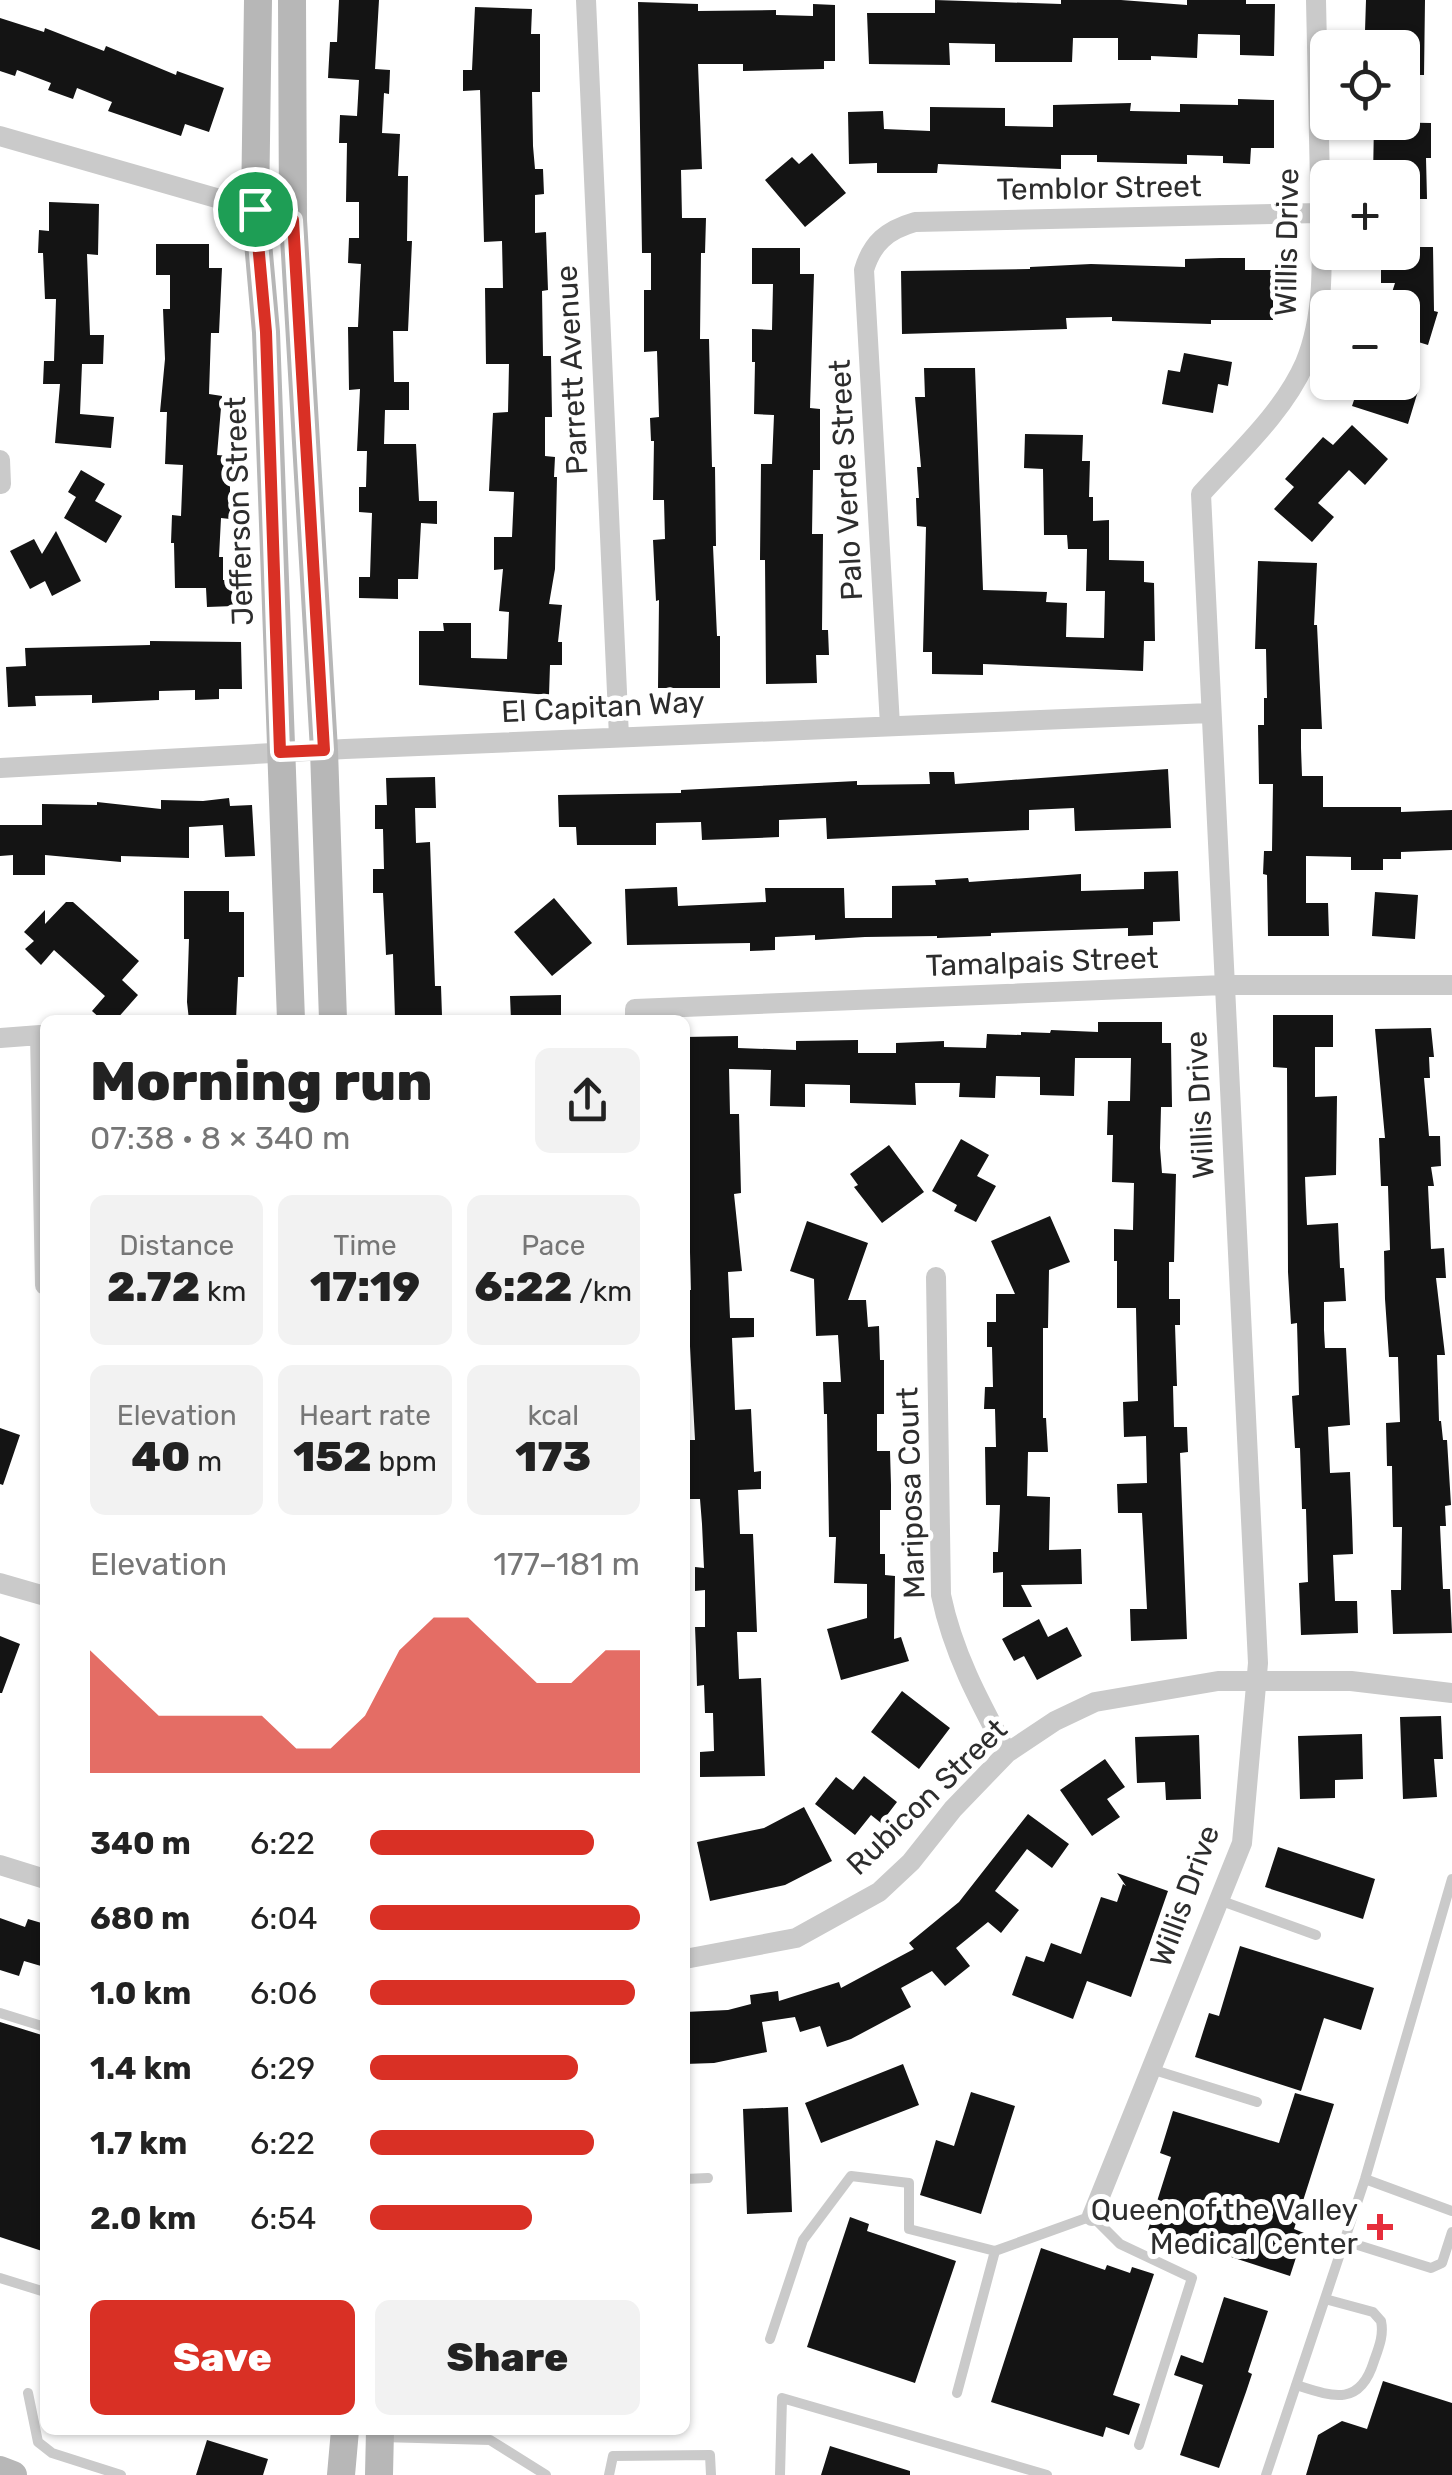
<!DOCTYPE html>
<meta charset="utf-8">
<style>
:root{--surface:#fff;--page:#f2f2f2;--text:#222;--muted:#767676;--accent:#d93025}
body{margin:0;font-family:Rubik,sans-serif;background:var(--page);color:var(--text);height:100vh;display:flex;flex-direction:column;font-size:38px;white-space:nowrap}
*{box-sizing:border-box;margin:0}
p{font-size:32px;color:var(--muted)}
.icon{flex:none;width:55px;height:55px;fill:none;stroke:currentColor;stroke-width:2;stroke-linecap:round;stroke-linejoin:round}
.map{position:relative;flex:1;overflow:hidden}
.sheet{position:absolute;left:40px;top:1015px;width:650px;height:1420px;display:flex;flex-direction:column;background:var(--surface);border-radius:15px;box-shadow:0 2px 8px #0004}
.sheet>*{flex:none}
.fabs{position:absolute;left:1310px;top:30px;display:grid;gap:20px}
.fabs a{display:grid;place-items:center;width:110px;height:110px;border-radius:15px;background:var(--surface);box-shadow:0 2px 8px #0004;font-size:50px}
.pin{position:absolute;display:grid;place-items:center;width:85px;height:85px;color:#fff;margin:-42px;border:5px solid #fff;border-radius:50%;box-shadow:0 2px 10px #0007}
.round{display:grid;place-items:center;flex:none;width:105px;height:105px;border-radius:15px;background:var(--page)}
.headline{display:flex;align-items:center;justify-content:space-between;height:170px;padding:0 50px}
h1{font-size:55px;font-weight:800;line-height:75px}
.metrics{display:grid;grid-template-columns:repeat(3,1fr);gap:15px;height:170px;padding:10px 50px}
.metrics div{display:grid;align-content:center;border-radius:15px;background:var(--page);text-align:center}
.metrics b{font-size:42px;font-weight:800}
.metrics small{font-size:28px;font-weight:400}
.metrics p{font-size:28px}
.chart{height:280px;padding:20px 50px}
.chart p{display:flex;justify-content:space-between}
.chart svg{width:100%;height:180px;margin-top:10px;fill:var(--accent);opacity:.7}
.primary-button{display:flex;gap:20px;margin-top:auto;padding:20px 50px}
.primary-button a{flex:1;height:115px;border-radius:15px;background:var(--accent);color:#fff;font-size:40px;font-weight:800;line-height:115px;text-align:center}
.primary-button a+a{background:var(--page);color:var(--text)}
ul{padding:0 50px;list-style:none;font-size:32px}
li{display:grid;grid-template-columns:160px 120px 1fr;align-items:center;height:75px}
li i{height:25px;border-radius:12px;background:var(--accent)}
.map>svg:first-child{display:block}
</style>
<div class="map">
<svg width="1452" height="2475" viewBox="0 0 1452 2475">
<rect width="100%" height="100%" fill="#fff"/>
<path fill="#141414" d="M339 0H379L375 69 390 70 389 94 384 93 382 133 400 134 398 176H408L407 241H412L408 331H393L394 382H409V410H385L384 444H416L419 501H437V524L421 523 418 579H398V599L359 598V577H370L372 513 359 512V487H366L367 451H357L360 389 349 390 348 327H358L361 264 348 263 349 238H359V202H346L347 143H339L340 115 357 116 359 80 328 78 330 42H337Z
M935 0 1061 4V0H1121L1187 5V0H1246V4H1275L1274 56 1240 55V35L1198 34 1197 58 1151 56V60H1118V38H1073L1072 62H995V44L949 43 950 65 869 64 867 13H935Z
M1366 0H1425L1424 75H1402V48H1373V32L1365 31Z
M638 2 698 4V11L776 10V15L813 16V4L835 5V61H824V69L743 71V64H698L702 169 681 170 682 218H706L705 253H701L700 339H709L712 467H715L716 546H713L717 636H720V688H658L659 600 656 601 653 540 665 539 664 500H653L654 441H651L650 418 659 417 657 351 644 352V290H651V253H642Z
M475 7 532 9 531 34H540V92H532L533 146 535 169H543L544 194 535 195V233L546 232 548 290 542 291 543 356H551L552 417H545V456L555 457 554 477H557L555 569 549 604 562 605 558 642H562V665H550L549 695 419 685V631H444L443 623H471V658L507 659 509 612 499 611 503 569 494 570V537H512L514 492 489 491 493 413 508 412 509 364H486L485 288H503L502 241 484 242 480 90 463 91V70H472Z
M0 18 44 32 45 28 104 51 106 46 176 75 177 71 224 88 209 132 185 124 181 136 108 111 112 102 77 88 73 99 48 90 51 83 17 70 15 76 0 71Z
M1238 99 1274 100V148H1251L1250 164 1223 163V156L1187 155V164L1097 162V155H1061V169L938 164 937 173H877V163L849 164 848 112 883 111 884 129 930 131V107L1005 108V126L1053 127V105L1131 103 1130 111 1180 112V104L1238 105Z
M1374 122 1431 123V158H1426L1427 199H1420V247H1433L1434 311 1438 312 1428 345 1402 337V308H1387L1395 283H1381V252H1402V178H1373Z
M812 153 846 193 805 227 765 180 792 157 799 164Z
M49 202 99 204 98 255 87 254 90 335H104L103 364H82L80 414 114 417 111 448 55 443 60 384H43L44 361H54L56 299H45L43 253H38L39 230 49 231Z
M156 244H209V268H222L219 333H211L209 394 222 396 217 455 230 456V519L221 518 219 557H223V580H234V606L207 607 206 588H175L174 543H171L172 515 181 516 183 465 165 464 167 412H160L165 359 163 309H170V275H156Z
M752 248H800V274H814L810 408 820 409V470H813L812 534H823L822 630H828L829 655H816L817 683 766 684 765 560H760L761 464H772L774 415 754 414 755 362H752V329L772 330 773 284H752Z
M1220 258H1245V270H1273V320H1211V324L1112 321V317L1066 318 1067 329 902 334 901 271 1030 269V267L1091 264 1185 267V259Z
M1184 353 1232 362 1228 386 1218 384 1213 413 1162 404 1168 370 1180 372Z
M924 368H975L983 590 1047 592 1046 602 1067 603 1066 637 1104 638 1105 591H1086L1087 549H1068L1067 535H1044L1043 469 1024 468 1025 434 1083 435 1082 461H1090L1089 497H1093V521L1109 520V560L1144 561V582L1154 583 1155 641H1144L1143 671 983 664V675L932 674V652H923L926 527 917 526 916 498H919L917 467H921L915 397H925Z
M1360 382H1391L1418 391 1408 424 1352 406Z
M1352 425 1388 459 1365 485 1349 470 1318 503 1334 517 1312 542 1274 509 1294 487 1285 479 1323 437 1333 445Z
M81 470 105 484 95 501 122 516 106 543 64 518 76 497 68 492Z
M56 531 81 581 52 596 45 581 30 589 10 551 34 539 42 554Z
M1258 561 1317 563 1314 625H1317L1322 729H1301V748L1302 776H1323V807H1401V812L1452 810V850L1401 852V859H1383V870H1351V857L1306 856V903H1328L1329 936H1268L1267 875 1263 874 1264 851H1272L1273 784H1259L1258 725H1264V698H1267L1266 649H1255Z
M150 641 241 642 242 689H219V699L195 700V690L159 691V700L92 703V695L35 696 36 706 8 707 6 667 26 666 25 648 150 645Z
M1168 769 1171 828 1075 831 1074 808 1029 810V830L827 839 826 818 779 820V837L731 839 702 840 701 822 656 823V845H577L576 827H559L558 795 681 793V790L857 781V785L930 784 929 772H954L955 784Z
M435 777 436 808H415L416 843 430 842 435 986H441L442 1016 395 1018 393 954 386 955 383 893H373V869H384L383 829H375V805H387L386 778Z
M229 798 230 806 252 805 255 856 225 857 223 825 189 827V858L121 856V862L45 855V875H13V855L0 856V825H42V804L97 805V802L161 809V800L203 801Z
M1178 871 1180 921 1153 922V935L1128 936V928L991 933V936L937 938V936L865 937 815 940V935L775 937V950L750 951V943L627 945 625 889 677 887 678 906 766 902 765 888H844L845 918H892V886L936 885 935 880 968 878 969 882 1081 874V891L1144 889V872Z
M184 891H229V912H244V977H238L236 1020H189L187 1002 189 939H184Z
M1375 892 1418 895 1415 939 1372 936Z
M554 898 592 943 552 976 514 932Z
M66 902H73L139 961 122 980 138 995 116 1020H102L92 1011 105 996 54 950 41 965 25 949 34 941 24 932 45 910V924Z
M561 995V1020H511L510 996Z
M1273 1015H1333V1047H1315V1097L1337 1096 1336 1175 1305 1177 1306 1204 1307 1225 1338 1223 1340 1268H1344L1346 1301 1324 1302V1330L1325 1348H1346L1350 1425 1328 1427 1330 1473 1350 1472 1352 1520 1353 1554 1333 1555 1335 1601H1357L1358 1633 1301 1635 1299 1583 1308 1582 1306 1509H1302L1300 1448H1295L1292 1396 1299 1395 1297 1323 1291 1324 1288 1272 1287 1068 1273 1067Z
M1098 1022H1162V1043H1171L1172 1107H1161L1160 1148 1162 1173 1176 1174 1174 1262H1169V1299H1180V1325H1175L1177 1386H1173L1174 1427H1187L1188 1452 1180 1453 1187 1639 1131 1641 1130 1609H1147L1142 1513H1118L1117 1484 1147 1483 1146 1436 1124 1437 1123 1402 1138 1401 1136 1308H1117V1261H1114V1229L1133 1230 1134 1183 1112 1182 1113 1135H1107L1108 1101H1130L1131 1058H1075L1074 1096 1040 1095V1077L996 1076 995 1098 959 1097 960 1083H915L916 1105 850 1103V1085L805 1084V1107L770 1106 771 1070 729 1069 730 1114H739L741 1193 734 1194 742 1271 728 1272 730 1318H754V1337L732 1338 735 1410 751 1409 754 1472 761 1471V1489L738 1490 740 1534H753L757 1632H737L739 1679 761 1678 765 1776 700 1777V1752L714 1751 713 1713H705L704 1685 697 1686 696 1652 695 1627H705V1590L695 1591V1567L704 1568 702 1524 700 1499H690L688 1440H695L687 1290H691L690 1252H685V1193L690 1192 685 1126V1037L738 1036V1048L796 1050V1041L858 1040V1053H896V1043L944 1041V1047L986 1048 987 1034 1021 1035V1032L1050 1033 1051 1030 1098 1032Z
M1431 1028 1434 1057H1429L1430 1078H1424L1429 1136H1440L1441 1166 1431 1167 1434 1186H1428L1431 1249 1444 1248 1446 1278H1436L1445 1355H1437L1439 1421H1441L1443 1440H1447L1451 1505 1445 1506 1446 1526H1440L1443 1589H1450L1452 1633 1393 1634 1391 1590H1401L1402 1527H1393L1392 1466H1387L1386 1423 1400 1422 1398 1357H1389L1385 1299 1384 1251 1390 1250 1388 1186H1381L1379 1138H1385L1375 1029Z
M961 1139 989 1155 977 1176 996 1186 976 1222 954 1211 957 1205 932 1191Z
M889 1145 924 1192 882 1223 854 1187 858 1185 850 1174Z
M1050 1216 1070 1262 1049 1270 1048 1328H1043V1418H1046L1048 1452H1028L1027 1496 1050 1497 1049 1550 1081 1549 1082 1584 1021 1585 1032 1607H1003V1572L993 1573V1552H998L1000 1505H986L985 1447H996L995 1409H984L985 1387H993L992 1347H987V1322H996V1294H1015L991 1241Z
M807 1221 868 1243 848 1300H866L868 1327 879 1326 880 1360H884V1414H877V1451H890L891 1485V1510H880V1554H885V1575L895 1576 894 1639 901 1637 909 1661 841 1680 827 1629 867 1618V1584L834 1583 836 1537H829L827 1414H824L823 1382H841L838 1335 816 1336 814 1279 790 1271Z
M0 1428 20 1435 3 1485 0 1484Z
M1039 1619 1048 1637 1067 1627 1082 1656 1037 1680 1024 1656 1014 1661 1002 1639Z
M0 1636 20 1644 2 1693H0Z
M902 1691 950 1728 919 1769 871 1732Z
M1441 1716 1443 1759H1434L1437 1797 1403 1799 1400 1717Z
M1362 1734 1363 1779 1335 1780V1798L1300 1799 1298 1736Z
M1199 1735 1201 1799 1166 1800 1165 1782 1137 1783 1135 1737Z
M1105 1759 1125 1787 1107 1799 1120 1817 1092 1836 1060 1790Z
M864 1776 897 1802 881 1823 871 1815 855 1835 815 1804 836 1777 853 1790Z
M804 1807 832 1861 785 1885 710 1901 697 1842 764 1828Z
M1028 1814 1069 1844 1052 1868 1027 1849 995 1891 1019 1910 1001 1933 988 1922 956 1948 970 1966 945 1986 932 1971 901 1988 911 2007 851 2039 827 2047 820 2026 800 2032 795 2017 762 2022 767 2052 714 2063 685 2064V2012L728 2010 751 2004 750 1995 778 1991 779 2001 839 1982 841 1988 914 1949 909 1943 959 1902Z
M1278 1847 1375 1879 1363 1919 1265 1887Z
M1117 1873 1168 1891 1131 1997 1087 1981 1073 2019 1012 1995 1026 1956 1044 1962 1051 1943 1081 1954 1101 1897 1117 1902 1123 1884 1126 1886Z
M0 1918 25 1927 28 1919 45 1924V1954L41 1966 24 1961 19 1976 0 1970Z
M1240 1946 1374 1988 1361 2030 1324 2018 1301 2091 1195 2057 1209 2013 1219 2016Z
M0 2022 45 2036V2252L0 2237Z
M903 2064 919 2105 821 2143 805 2103Z
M971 2092 1015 2106 981 2214 920 2195 936 2140 954 2146Z
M1295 2093 1334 2104 1294 2229 1304 2233 1290 2276 1148 2230 1171 2157 1160 2153 1173 2111 1279 2143Z
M788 2107 792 2212 747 2214 743 2109Z
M850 2217 869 2224 867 2231 956 2261 915 2383 807 2347Z
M1041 2248 1105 2270 1107 2265 1130 2273 1132 2267 1154 2274 1113 2395 1140 2404 1129 2435 1106 2427 1103 2437 991 2402Z
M1224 2297 1268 2311 1248 2372 1252 2374 1246 2392 1219 2468 1180 2455 1203 2385 1174 2375 1181 2355 1203 2363Z
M1383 2381 1452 2403V2475H1306L1318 2435 1342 2421 1367 2429Z
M207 2440 268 2459 263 2475H196Z
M830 2446 910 2471V2475H821Z"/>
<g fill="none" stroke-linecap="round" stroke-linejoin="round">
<path stroke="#cacaca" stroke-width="10" d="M1219 1900 1316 1935
M0 2013 45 2027
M1151 2069 1257 2102
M685 2179 708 2178
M1365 2179 1452 2211
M1345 2241 1431 2268 1442 2263 1452 2232
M0 2278 45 2292
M770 2339 803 2240 851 2176 909 2183V2229L995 2251
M1296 2385C1333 2397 1360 2407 1374 2361 1379 2347 1384 2335 1381 2321L1373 2312 1325 2299
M28 2393 38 2442 52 2453 121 2475
M957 2393 995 2251 1092 2216 1120 2244 1192 2278 1139 2445
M382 2437 490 2440 546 2475
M609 2475 613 2456 710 2455 711 2475
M780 2475 782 2398 1047 2475
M1266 2475 1365 2179 1452 1879"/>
<path stroke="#cacaca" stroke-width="20" d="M586 0 619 737
M0 136 293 220
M0 460 1 484
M890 725 864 270C872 243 887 230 915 222L1320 213
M0 768 345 749 1210 713
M635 1020V1009L1224 985H1452
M0 1038 40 1035 45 1285
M936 1277 941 1595C953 1653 979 1701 1007 1753
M0 1583 45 1596
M0 1865 45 1879
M685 1959 796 1938 879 1892 911 1862 953 1809 1007 1753 1055 1721 1095 1702 1218 1681H1351L1452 1693
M1092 2216 1242 1843 1258 1663 1201 494C1237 454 1283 413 1305 363 1328 308 1321 241 1320 183 1319 122 1317 61 1316 0"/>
<path stroke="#b7b7b7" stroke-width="28" d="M258 0 255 209 266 332 291 1020
M292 0 293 220 324 750 333 1020
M0 2470 13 2475
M341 2475 345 2430
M379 2475 380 2430"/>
</g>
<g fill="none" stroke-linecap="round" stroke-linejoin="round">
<g stroke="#fff" stroke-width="20">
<path id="route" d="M255 209 293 220 324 750 280 752 266 332Z"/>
</g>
<use href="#route" stroke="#d93025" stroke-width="12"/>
</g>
<path fill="#e62d3b" stroke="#fff" stroke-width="4" d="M1375 2212h10v10h10v10h-10v10h-10v-10h-10v-10h10z"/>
<g text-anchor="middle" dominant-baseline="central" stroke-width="10" stroke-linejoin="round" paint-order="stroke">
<g font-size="30" fill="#2d2d2d" stroke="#fff">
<text transform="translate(1099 188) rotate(-1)">Temblor Street</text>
<text transform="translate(1287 242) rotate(-89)">Willis Drive</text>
<text transform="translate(572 370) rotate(-93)">Parrett Avenue</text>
<text transform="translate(846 480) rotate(-93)">Palo Verde Street</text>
<text transform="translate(239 511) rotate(-92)">Jefferson Street</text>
<text transform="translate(603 707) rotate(-3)">El Capitan Way</text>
<text transform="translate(1042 962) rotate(-2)">Tamalpais Street</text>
<text transform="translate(1200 1105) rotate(-93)">Willis Drive</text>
<text transform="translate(911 1493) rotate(-92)">Mariposa Court</text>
<text transform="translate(927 1797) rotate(-44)">Rubicon Street</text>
<text transform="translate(1185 1896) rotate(-70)">Willis Drive</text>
</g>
<g font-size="30" fill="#2d2d2d" stroke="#fff" text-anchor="end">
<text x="1358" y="2210">Queen of the Valley<tspan x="1358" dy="34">Medical Center</tspan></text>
</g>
</g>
</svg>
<div class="fabs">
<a><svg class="icon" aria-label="locate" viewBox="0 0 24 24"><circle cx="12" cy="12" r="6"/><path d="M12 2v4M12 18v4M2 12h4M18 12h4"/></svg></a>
<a>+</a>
<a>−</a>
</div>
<div class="pin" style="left:255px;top:209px;background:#1e9e55"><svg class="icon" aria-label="arrive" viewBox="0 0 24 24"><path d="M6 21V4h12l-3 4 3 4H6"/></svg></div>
<section class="sheet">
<div class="headline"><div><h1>Morning run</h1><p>07:38 · 8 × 340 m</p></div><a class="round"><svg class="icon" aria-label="share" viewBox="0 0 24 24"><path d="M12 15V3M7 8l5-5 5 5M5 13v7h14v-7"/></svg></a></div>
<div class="metrics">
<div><p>Distance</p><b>2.72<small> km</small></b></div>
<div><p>Time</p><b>17:19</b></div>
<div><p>Pace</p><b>6:22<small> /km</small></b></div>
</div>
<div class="metrics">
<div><p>Elevation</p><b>40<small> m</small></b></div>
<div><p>Heart rate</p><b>152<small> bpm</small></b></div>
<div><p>kcal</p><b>173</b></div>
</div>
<div class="chart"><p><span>Elevation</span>177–181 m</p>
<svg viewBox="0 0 160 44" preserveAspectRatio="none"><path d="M0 44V14L10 22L20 30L30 30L40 30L50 30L60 38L70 38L80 30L90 14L100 6L110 6L120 14L130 22L140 22L150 14L160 14V44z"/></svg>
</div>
<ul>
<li><b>340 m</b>6:22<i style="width:83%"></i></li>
<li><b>680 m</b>6:04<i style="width:100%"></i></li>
<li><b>1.0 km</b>6:06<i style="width:98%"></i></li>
<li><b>1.4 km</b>6:29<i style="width:77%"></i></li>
<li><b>1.7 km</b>6:22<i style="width:83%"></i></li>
<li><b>2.0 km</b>6:54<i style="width:60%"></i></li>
</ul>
<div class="primary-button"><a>Save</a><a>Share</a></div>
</section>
</div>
